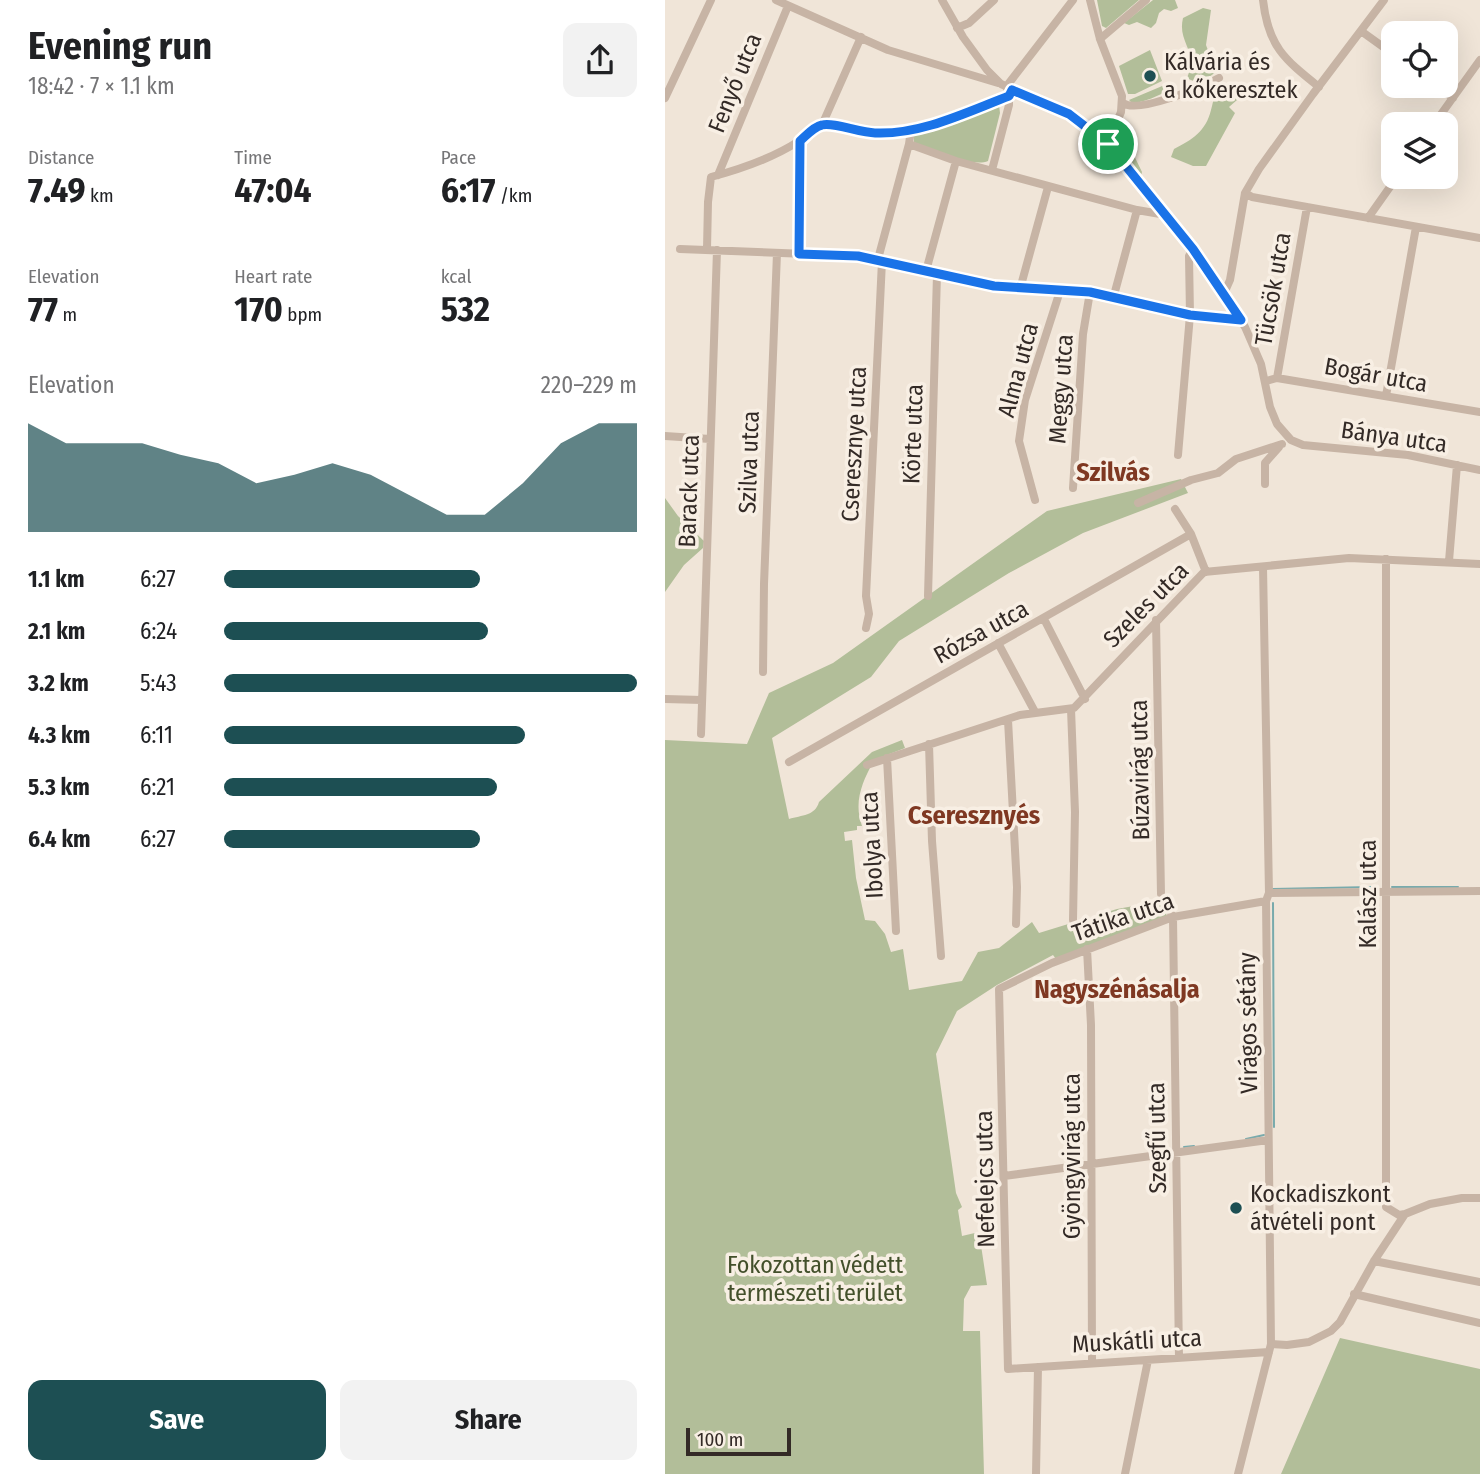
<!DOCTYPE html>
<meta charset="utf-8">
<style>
:root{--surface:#fff;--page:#f2f2f2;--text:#202124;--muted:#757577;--accent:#1d4f53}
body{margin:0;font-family:"Fira Sans Condensed",sans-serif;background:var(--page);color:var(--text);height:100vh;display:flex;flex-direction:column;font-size:26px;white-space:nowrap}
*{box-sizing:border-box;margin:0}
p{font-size:23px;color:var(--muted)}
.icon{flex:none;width:38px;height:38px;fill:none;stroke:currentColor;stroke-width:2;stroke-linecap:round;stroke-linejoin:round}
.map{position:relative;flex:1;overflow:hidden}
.details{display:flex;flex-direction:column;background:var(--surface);width:665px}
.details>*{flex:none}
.tools{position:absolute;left:716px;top:21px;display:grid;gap:14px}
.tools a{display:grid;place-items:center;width:77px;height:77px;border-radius:14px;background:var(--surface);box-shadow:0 7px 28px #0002;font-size:35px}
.scale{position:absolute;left:21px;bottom:18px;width:105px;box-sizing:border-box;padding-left:7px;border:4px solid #332a26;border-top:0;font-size:19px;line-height:24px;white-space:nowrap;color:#332a26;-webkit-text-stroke:5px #f8efe4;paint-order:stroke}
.pin{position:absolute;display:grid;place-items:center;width:60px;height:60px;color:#fff;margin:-30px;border:4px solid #fff;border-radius:50%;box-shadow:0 2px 7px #0007}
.round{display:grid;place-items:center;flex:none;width:74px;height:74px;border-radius:14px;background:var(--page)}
.summary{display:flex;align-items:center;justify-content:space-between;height:119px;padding:0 28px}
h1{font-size:38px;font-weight:700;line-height:52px}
.stats{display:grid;grid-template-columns:repeat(3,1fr);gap:10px;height:119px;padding:7px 28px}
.stats div{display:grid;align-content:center}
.stats b{font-size:35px;font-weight:700}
.stats small{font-size:19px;font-weight:400}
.stats p{font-size:19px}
.chart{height:196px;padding:14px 28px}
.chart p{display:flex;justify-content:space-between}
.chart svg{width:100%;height:126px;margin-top:7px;fill:var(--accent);opacity:.7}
.primary-button{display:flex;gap:14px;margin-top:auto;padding:14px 28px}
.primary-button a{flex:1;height:80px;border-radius:14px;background:var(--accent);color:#fff;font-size:28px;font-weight:700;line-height:80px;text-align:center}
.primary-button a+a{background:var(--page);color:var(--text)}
ul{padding:0 28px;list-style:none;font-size:23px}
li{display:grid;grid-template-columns:112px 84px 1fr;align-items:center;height:52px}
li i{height:18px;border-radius:9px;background:var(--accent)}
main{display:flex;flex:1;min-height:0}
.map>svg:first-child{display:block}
</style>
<main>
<section class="details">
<div class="summary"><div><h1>Evening run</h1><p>18:42 · 7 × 1.1 km</p></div><a class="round"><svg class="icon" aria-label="share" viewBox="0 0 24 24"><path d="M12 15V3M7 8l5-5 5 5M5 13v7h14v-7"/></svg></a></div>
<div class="stats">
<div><p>Distance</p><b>7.49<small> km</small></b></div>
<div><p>Time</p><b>47:04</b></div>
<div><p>Pace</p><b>6:17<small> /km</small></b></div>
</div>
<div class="stats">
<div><p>Elevation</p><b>77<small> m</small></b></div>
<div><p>Heart rate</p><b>170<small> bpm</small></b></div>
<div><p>kcal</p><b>532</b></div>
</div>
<div class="chart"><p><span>Elevation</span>220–229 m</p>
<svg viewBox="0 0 160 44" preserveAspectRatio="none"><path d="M0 44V6L10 13L20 13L30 13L40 17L50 20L60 27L70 24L80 20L90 24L100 31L110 38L120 38L130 27L140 13L150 6L160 6V44z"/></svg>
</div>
<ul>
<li><b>1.1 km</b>6:27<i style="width:62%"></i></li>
<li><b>2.1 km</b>6:24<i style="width:64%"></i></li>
<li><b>3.2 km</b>5:43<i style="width:100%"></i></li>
<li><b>4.3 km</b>6:11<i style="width:73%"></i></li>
<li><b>5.3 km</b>6:21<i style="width:66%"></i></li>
<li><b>6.4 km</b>6:27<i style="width:62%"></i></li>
</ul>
<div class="primary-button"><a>Save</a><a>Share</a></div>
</section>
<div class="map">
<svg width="815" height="1474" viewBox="0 0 815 1474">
<rect width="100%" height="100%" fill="#f0e5d8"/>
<path fill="#b2be99" d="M432 0H474L441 28 437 26Z
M488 0H510L513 8 506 11 499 9 494 13 491 23 486 28 472 22 464 25 459 23Z
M538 8 546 10 541 45 551 72C541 79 534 85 522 78 534 50 512 43 518 18Z
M485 50 497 81 470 94H463L454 66Z
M555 83C566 85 570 90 572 100L564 107 570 113 541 166H528L506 157 509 149C527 140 541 131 546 110 549 100 549 92 555 83Z
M502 84 504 90C492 96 481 102 467 103L464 100Z
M334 105 335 113 323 161C307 168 266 149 249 143V136L252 132 293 123Z
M451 130 456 131 459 135 477 172 475 180 446 148Z
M516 479 523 493 418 533 344 573 234 641 206 677 107 738 124 819C137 815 150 816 154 802L207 752 237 740 240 748 209 760C198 781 188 801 197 826H192V830L179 832 180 841 187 840 191 878 200 920 210 921 220 934 226 952 238 949 244 990 297 981 313 952 334 948 367 922 374 933 452 909 496 901 502 916 391 959 388 955 332 985 292 1011 271 1054 291 1193 297 1207 293 1210 297 1236 314 1232 322 1285 306 1286 299 1299 298 1331H315L319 1474H0V740L82 744 104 693 168 663 382 511Z
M0 498 13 516 39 541 38 548 19 565 0 592Z
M675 1338 815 1369V1474H616Z"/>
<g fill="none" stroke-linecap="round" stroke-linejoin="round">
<path stroke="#78aaac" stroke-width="2" d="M727 887H793
M608 889 707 887
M608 903 609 1127
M581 1139 599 1135
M519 1147 529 1146"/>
<path stroke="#c7b4a5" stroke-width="8" d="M111 0 223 50 333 83
M277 0 298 37 322 70 336 84 408 116 443 144 476 183 528 249 580 327 596 364 605 407 612 424 626 440 638 445 743 455 815 470
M425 0 435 39 457 96 456 112 443 144
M598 0C603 46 619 59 654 87
M292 28 304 23 329 0
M696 31 728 54
M435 39 481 0
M772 86 788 98
M341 87 408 0
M0 98 46 0
M458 103C472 114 538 87 554 78
M769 124 815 60
M157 125 196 37
M246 130 244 144 291 161 472 210 501 215
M327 170 344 105V96
M53 175 123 6
M580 193 587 197 815 238
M703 218 732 177
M15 249 193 256 329 287 425 292 525 315 576 320
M42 249 43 202 46 177C76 169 108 158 134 141 142 136 148 129 157 125 174 124 192 133 210 133 257 135 302 112 344 96L347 90
M134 254 135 141
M213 259 244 144
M261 271 291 161
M355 289 383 187
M557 292 561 289 565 280 580 193 594 169 648 94 719 0
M448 299 472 210
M612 378 642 207
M601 381 612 378 815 412
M721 396 751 227
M0 436 45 439
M513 455 525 315 524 256 528 249
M600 484V463L614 447
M408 488 418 334 425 292
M370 500 354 441 360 400 395 291
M473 503 526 480 553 473 571 459 617 444
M510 509 526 534 541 572
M721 559V1207L734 1215 740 1214
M784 561 792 465
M263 596 272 274
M379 619 420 699
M491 620 496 894 508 917 514 1358
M201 628 204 614 201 596 217 261
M333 643 370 712
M98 672 99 584 112 253
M0 699 37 700
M406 709 410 812 408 920
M343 720 352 887 351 924
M36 734 52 250
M264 744 267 841 276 956
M222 758 231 931
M124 762 526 534
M202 765 355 715 409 708 539 572 684 558 815 564
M604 893 815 891
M601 901 508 917 387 963 334 989 343 1369 604 1352
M422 949 426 1025 427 1363
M339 1176 603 1140
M709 1261 815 1282
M689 1294 815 1323
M606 1344 622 1345 644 1342 666 1331 675 1322 709 1261 740 1214 765 1204 797 1198H815
M371 1474 373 1367
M460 1474 483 1360
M573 1474 606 1344 601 901 604 893 598 567"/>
</g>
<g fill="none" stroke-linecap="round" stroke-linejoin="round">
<g stroke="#fff" stroke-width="14">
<path id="route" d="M347 90 404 114 443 144 528 249 576 320 525 315 425 292 329 286 193 256 134 254 135 141C141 136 148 127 157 125 169 122 195 133 210 133 256 135 302 112 344 96Z"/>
</g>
<use href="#route" stroke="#1a73e8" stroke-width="9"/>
</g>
<g fill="#1d4f53" stroke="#f8efe4" stroke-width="2.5">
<circle cx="485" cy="76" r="7"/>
<circle cx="571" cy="1208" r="7"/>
</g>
<g text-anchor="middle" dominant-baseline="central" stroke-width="7" stroke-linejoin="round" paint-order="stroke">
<g font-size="24" fill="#332a26" stroke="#f8efe4" text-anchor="start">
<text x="499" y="62">Kálvária és<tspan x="499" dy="28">a kőkeresztek</tspan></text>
<text x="585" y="1194">Kockadiszkont<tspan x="585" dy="28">átvételi pont</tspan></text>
</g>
<g font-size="24" fill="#332a26" stroke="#f8efe4">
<text transform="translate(70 83) rotate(-68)">Fenyő utca</text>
<text transform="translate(608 289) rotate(-80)">Tücsök utca</text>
<text transform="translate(353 370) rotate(-75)">Alma utca</text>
<text transform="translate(711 375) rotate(10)">Bogár utca</text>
<text transform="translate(396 389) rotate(-86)">Meggy utca</text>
<text transform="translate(248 434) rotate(-88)">Körte utca</text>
<text transform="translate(729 437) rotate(8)">Bánya utca</text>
<text transform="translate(189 444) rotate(-87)">Cseresznye utca</text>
<text transform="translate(84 462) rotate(-88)">Szilva utca</text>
<text transform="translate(24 491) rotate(-88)">Barack utca</text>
<text transform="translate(481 605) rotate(-45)">Szeles utca</text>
<text transform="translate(316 632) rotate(-29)">Rózsa utca</text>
<text transform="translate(475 770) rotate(-91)">Búzavirág utca</text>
<text transform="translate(207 845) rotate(-93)">Ibolya utca</text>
<text transform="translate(703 894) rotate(-90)">Kalász utca</text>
<text transform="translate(458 917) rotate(-19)">Tátika utca</text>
<text transform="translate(583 1023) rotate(-91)">Virágos sétány</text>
<text transform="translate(492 1138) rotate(-91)">Szegfű utca</text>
<text transform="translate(407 1156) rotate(-90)">Gyöngyvirág utca</text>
<text transform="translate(320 1179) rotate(-91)">Nefelejcs utca</text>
<text transform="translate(472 1341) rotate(-3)">Muskátli utca</text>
</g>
<g font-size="24" fill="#43502b" stroke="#f8efe4">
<text x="150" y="1265">Fokozottan védett<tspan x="150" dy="28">természeti terület</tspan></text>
</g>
<g font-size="26" font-weight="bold" fill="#7f3822" stroke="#f8efe4">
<text x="448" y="472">Szilvás</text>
<text x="309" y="815">Cseresznyés</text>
<text x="452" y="989">Nagyszénásalja</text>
</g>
</g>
</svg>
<div class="tools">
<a><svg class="icon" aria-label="locate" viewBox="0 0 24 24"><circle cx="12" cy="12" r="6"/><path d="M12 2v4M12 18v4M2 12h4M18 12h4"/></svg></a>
<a><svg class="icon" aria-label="layers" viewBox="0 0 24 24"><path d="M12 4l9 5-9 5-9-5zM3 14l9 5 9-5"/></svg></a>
</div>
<div class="scale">100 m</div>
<div class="pin" style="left:443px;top:144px;background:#1e9e55"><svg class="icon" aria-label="arrive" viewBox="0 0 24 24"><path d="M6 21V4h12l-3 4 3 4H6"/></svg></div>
</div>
</main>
